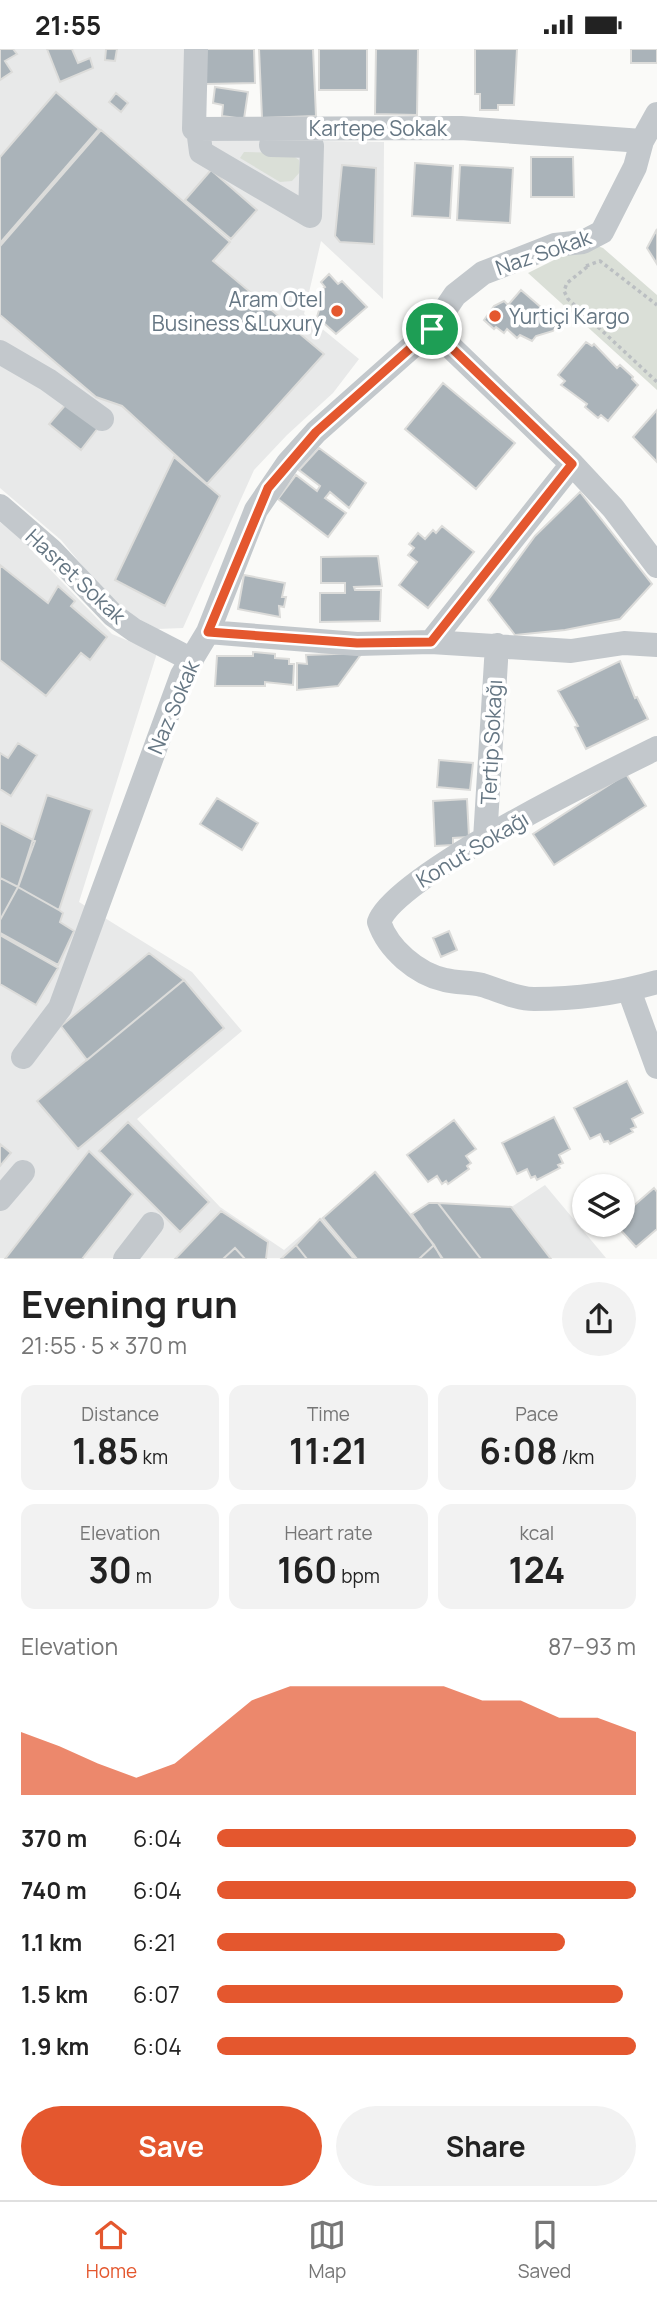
<!DOCTYPE html>
<meta charset="utf-8">
<style>
:root{--surface:#fff;--page:#f2f2f2;--text:#222;--muted:#767676;--line:#e0e0e0;--accent:#e4572e}
body{margin:0;font-family:Manrope,sans-serif;background:var(--page);color:var(--text);height:100vh;display:flex;flex-direction:column;font-size:26px;white-space:nowrap}
*{box-sizing:border-box;margin:0}
p{font-size:23px;color:var(--muted)}
.icon{flex:none;width:38px;height:38px;fill:none;stroke:currentColor;stroke-width:2;stroke-linecap:round;stroke-linejoin:round}
.map{position:relative;height:1210px;overflow:hidden}
.panel{display:flex;flex-direction:column;background:var(--surface);flex:1}
.panel>*{flex:none}
.tools{position:absolute;left:572px;top:1125px;display:grid;gap:14px}
.tools a{display:grid;place-items:center;width:63px;height:63px;border-radius:50%;background:var(--surface);box-shadow:0 2px 5px #0004;font-size:35px}
.pin{position:absolute;display:grid;place-items:center;width:60px;height:60px;color:#fff;margin:-30px;border:4px solid #fff;border-radius:50%;box-shadow:0 2px 7px #0007}
.round{display:grid;place-items:center;flex:none;width:74px;height:74px;border-radius:37px;background:var(--page)}
.headline{display:flex;align-items:center;justify-content:space-between;height:119px;padding:0 21px}
h1{font-size:38px;font-weight:700;line-height:52px}
.metrics{display:grid;grid-template-columns:repeat(3,1fr);gap:10px;height:119px;padding:7px 21px}
.metrics div{display:grid;align-content:center;border-radius:14px;background:var(--page);text-align:center}
.metrics b{font-size:35px;font-weight:700}
.metrics small{font-size:19px;font-weight:400}
.metrics p{font-size:19px}
.chart{height:196px;padding:14px 21px}
.chart p{display:flex;justify-content:space-between}
.chart svg{width:100%;height:126px;margin-top:7px;fill:var(--accent);opacity:.7}
.action{display:flex;gap:14px;margin-top:auto;padding:14px 21px}
.action a{flex:1;height:80px;border-radius:42px;background:var(--accent);color:#fff;font-size:28px;font-weight:700;line-height:80px;text-align:center}
.action a+a{background:var(--page);color:var(--text)}
ul{padding:0 21px;list-style:none;font-size:23px}
li{display:grid;grid-template-columns:112px 84px 1fr;align-items:center;height:52px}
li i{height:18px;border-radius:9px;background:var(--accent)}
.status{display:flex;justify-content:space-between;align-items:center;height:49px;padding:0 35px;background:var(--surface);direction:ltr}
.status svg{height:19px;fill:currentColor}
.tab-bar{display:flex;justify-content:space-around;align-items:center;height:98px;border-top:2px solid var(--line);background:var(--surface);font-size:19px;color:var(--muted)}
.tab-bar a{display:grid;justify-items:center;gap:4px}
.tab-bar .on{color:var(--accent)}
.map>svg:first-child{display:block}
</style>
<div class="status"><b>21:55</b><svg viewBox="0 0 49 12"><path d="M0 12V9h3v3zM5 12V6h3v6zM10 12V3h3v9zM15 12V0h3v12zM26 1h20v11H26zM47 4h2v5h-2z"/></svg></div>
<div class="map">
<svg width="657" height="1210" viewBox="0 0 657 1210">
<rect width="100%" height="100%" fill="#fafaf8"/>
<path fill="#e8e9e9" d="M0 0H191L192 90 384 93 383 250 321 192 304 265 359 310 333 344 287 386 254 421 183 579 157 580 115 556 61 491 0 439Z
M0 473 20 489 112 585 157 604 79 853 192 923 242 982 137 1070 220 1158 284 1201 376 1122 412 1166 430 1154 513 1157 545 1136 606 1209H0Z"/>
<path fill="#dadfd7" d="M244 103 289 104 299 111 300 123 292 132 280 133 240 109Z
M595 196 603 199 657 246V341L528 224 566 205Z"/>
<path fill="#aab3b9" stroke="#dcdcda" stroke-width="2" d="M0 0H13L17 5 5 12 12 23 0 31Z
M47 0H72L78 14 90 9 93 19 60 33Z
M106 0H117L115 12 105 11Z
M205 0H254L255 34 206 35Z
M259 0H313L316 67 262 69Z
M319 0H367V41H319Z
M376 0H418L417 66 375 65Z
M475 0H517L514 56H498V61H480V45H475Z
M631 0H657V14H631Z
M215 38 248 43 244 70 222 67 223 56 213 54Z
M56 43 99 80 0 194V108Z
M116 44 128 54 121 63 109 53Z
M101 81 230 193 213 212 324 305 207 435 122 357 96 348 0 266V197Z
M531 108H573L574 148H531Z
M415 114 453 117 450 169 412 167Z
M342 116 376 119 374 195 340 193 335 187Z
M460 116 513 119 510 174 457 171Z
M211 121 257 161 231 190 185 151Z
M657 180V215L647 199Z
M329 225 338 235 342 232 367 258 336 285 317 268 324 245 321 241 325 238 321 233Z
M521 241 559 274 553 282 536 287 532 292 520 286 517 289 507 280 504 284 496 278 494 280 484 271 494 257 504 252 508 256Z
M586 293 592 297 594 295 617 319 620 316 633 328 632 330 638 336 608 372 601 366 598 369 585 358 587 355 561 336 565 332 558 326Z
M443 334 515 394 476 440 405 380Z
M67 354 98 379 81 401 49 375Z
M657 361V413L633 388Z
M319 399 366 434 349 459 330 443 325 449 346 464 328 488 278 450 296 426 317 442 320 437 299 421Z
M174 408 220 447 165 557 115 531Z
M580 443 652 535 620 570 565 581 515 586 488 551 535 487Z
M442 477 474 503 428 559 399 536 417 513 408 506 414 499 409 495 418 484 425 490 433 481 436 484Z
M378 507 382 537 354 538 355 541H381L380 572 320 573V544H345V534H321V508Z
M0 516 48 554 58 537 75 552 71 557 107 588 90 611 81 604 46 647 0 611Z
M244 526 285 534 282 548H286L284 558 279 557 280 568 238 560Z
M253 603 275 605V609L289 610V615H294L293 636 265 633V637H215L217 607H253Z
M362 604 338 637 297 641V614L307 615 306 606Z
M620 612 635 649 637 648 648 670 586 700 575 678 578 677 558 642Z
M18 694 37 706 11 747 0 740V704L8 709Z
M439 711 473 714 470 741 437 738Z
M626 725 646 757 554 816 533 785Z
M47 746 92 761 59 861 18 838Z
M217 749 258 774 242 801 200 775Z
M467 750 469 788 453 789V796L435 797 433 752Z
M0 774 35 792 18 838 0 829Z
M0 829 18 838 0 871Z
M18 838 59 861 63 864 60 873 74 882 58 916 0 884V871Z
M449 882 457 901 441 908 433 889Z
M0 886 58 919 36 956 0 935Z
M149 904 184 931 87 1011 61 977Z
M184 931 224 979 78 1100 37 1052Z
M627 1032 643 1064 632 1070 636 1078 631 1080 633 1083 610 1095 608 1092 604 1093 600 1085 590 1090 574 1059Z
M554 1068 570 1100 559 1106 563 1114 558 1116 560 1119 537 1131 535 1127 531 1129 527 1120 517 1125 502 1094Z
M454 1071 476 1100 466 1107 471 1114 467 1117 469 1120 448 1135 446 1132 442 1135 437 1127 428 1133 407 1106Z
M128 1073 209 1153 180 1183 99 1102Z
M0 1095 11 1104 0 1117Z
M89 1102 133 1145 82 1210H5Z
M375 1123 434 1196 419 1210H357L323 1169Z
M654 1139 657 1143V1180L636 1198 616 1176H623V1166Z
M429 1154H438L481 1210H443L412 1165Z
M438 1154 511 1158 551 1210H481Z
M221 1162 268 1193 266 1210H245L235 1199 223 1210H175Z
M320 1170 354 1210H307L296 1196Z
M296 1196 307 1210H281Z
M434 1196 442 1210H419Z
M235 1199 245 1210H223Z"/>
<g fill="none" stroke-linecap="round" stroke-linejoin="round">
<path stroke="#bbbfc2" stroke-width="3.5" stroke-dasharray="3.5 3.5" stroke-linecap="butt" d="M586 217 600 212 657 256
M587 218 567 234 564 242 568 250 657 333"/>
<path stroke="#c3c8cc" stroke-width="24" d="M196 0 194 80 461 79 642 92
M198 80 201 103 310 167 312 97 271 96
M432 280 572 415 613 459 657 517
M0 303 48 331 102 370
M0 457 51 501 113 566 134 581 192 611
M208 583 357 595 431 593 571 602 624 594 657 596
M431 593 572 415
M657 699C606 724 394 827 379 873 388 900 417 925 445 931 457 934 470 933 482 936 499 941 516 950 534 950 574 950 619 944 657 933
M485 790 497 596
M629 941 657 1018
M23 1008 60 959 182 626 208 583 256 461 288 414 316 383 432 280 455 246 483 224 555 196 583 193 602 183 635 118 642 92 657 65
M0 1150 23 1123
M125 1210 152 1175"/>
</g>
<g fill="none" stroke-linecap="round" stroke-linejoin="round">
<g stroke="#fff" stroke-width="14">
<path id="route" d="M432 280 572 415 431 593 357 594 208 583 268 439 316 383Z"/>
</g>
<use href="#route" stroke="#e4572e" stroke-width="9"/>
</g>
<g fill="#e4572e" stroke="#fff" stroke-width="2.5">
<circle cx="337" cy="262" r="7"/>
<circle cx="495" cy="267" r="7"/>
</g>
<g text-anchor="middle" dominant-baseline="central" stroke-width="7" stroke-linejoin="round" paint-order="stroke">
<g font-size="21" fill="#657683" stroke="#fff">
<text x="378" y="79">Kartepe Sokak</text>
<text transform="translate(543 203) rotate(-19)">Naz Sokak</text>
<text transform="translate(76 527) rotate(43)">Hasret Sokak</text>
<text transform="translate(173 658) rotate(-67)">Naz Sokak</text>
<text transform="translate(491 693) rotate(-87)">Tertip Sokağı</text>
<text transform="translate(472 800) rotate(-31)">Konut Sokağı</text>
</g>
<g font-size="21" fill="#657683" stroke="#fff" text-anchor="end">
<text x="323" y="250">Aram Otel<tspan x="323" dy="24">Business &amp;Luxury</tspan></text>
<text x="509" y="267" text-anchor="start">Yurtiçi Kargo</text>
</g>
</g>
</svg>
<div class="tools">
<a><svg class="icon" aria-label="layers" viewBox="0 0 24 24"><path d="M12 4l9 5-9 5-9-5zM3 14l9 5 9-5"/></svg></a>
</div>
<div class="pin" style="left:432px;top:280px;background:#1e9e55"><svg class="icon" aria-label="arrive" viewBox="0 0 24 24"><path d="M6 21V4h12l-3 4 3 4H6"/></svg></div>
</div>
<section class="panel">
<div class="headline"><div><h1>Evening run</h1><p>21:55 · 5 × 370 m</p></div><a class="round"><svg class="icon" aria-label="share" viewBox="0 0 24 24"><path d="M12 15V3M7 8l5-5 5 5M5 13v7h14v-7"/></svg></a></div>
<div class="metrics">
<div><p>Distance</p><b>1.85<small> km</small></b></div>
<div><p>Time</p><b>11:21</b></div>
<div><p>Pace</p><b>6:08<small> /km</small></b></div>
</div>
<div class="metrics">
<div><p>Elevation</p><b>30<small> m</small></b></div>
<div><p>Heart rate</p><b>160<small> bpm</small></b></div>
<div><p>kcal</p><b>124</b></div>
</div>
<div class="chart"><p><span>Elevation</span>87–93 m</p>
<svg viewBox="0 0 160 44" preserveAspectRatio="none"><path d="M0 44V22L10 27L20 33L30 38L40 33L50 22L60 11L70 6L80 6L90 6L100 6L110 6L120 11L130 11L140 17L150 17L160 22V44z"/></svg>
</div>
<ul>
<li><b>370 m</b>6:04<i style="width:100%"></i></li>
<li><b>740 m</b>6:04<i style="width:100%"></i></li>
<li><b>1.1 km</b>6:21<i style="width:83%"></i></li>
<li><b>1.5 km</b>6:07<i style="width:97%"></i></li>
<li><b>1.9 km</b>6:04<i style="width:100%"></i></li>
</ul>
<div class="action"><a>Save</a><a>Share</a></div>
</section>
<nav class="tab-bar">
<a class="on"><svg class="icon" aria-label="home" viewBox="0 0 24 24"><path d="M3 11l9-7 9 7M6 9v11h12V9"/></svg>Home</a>
<a><svg class="icon" aria-label="map" viewBox="0 0 24 24"><path d="M3 6l6-2 6 2 6-2v14l-6 2-6-2-6 2zM9 4v14M15 6v14"/></svg>Map</a>
<a><svg class="icon" aria-label="saved" viewBox="0 0 24 24"><path d="M7 4h10v16l-5-4-5 4z"/></svg>Saved</a>
</nav>
